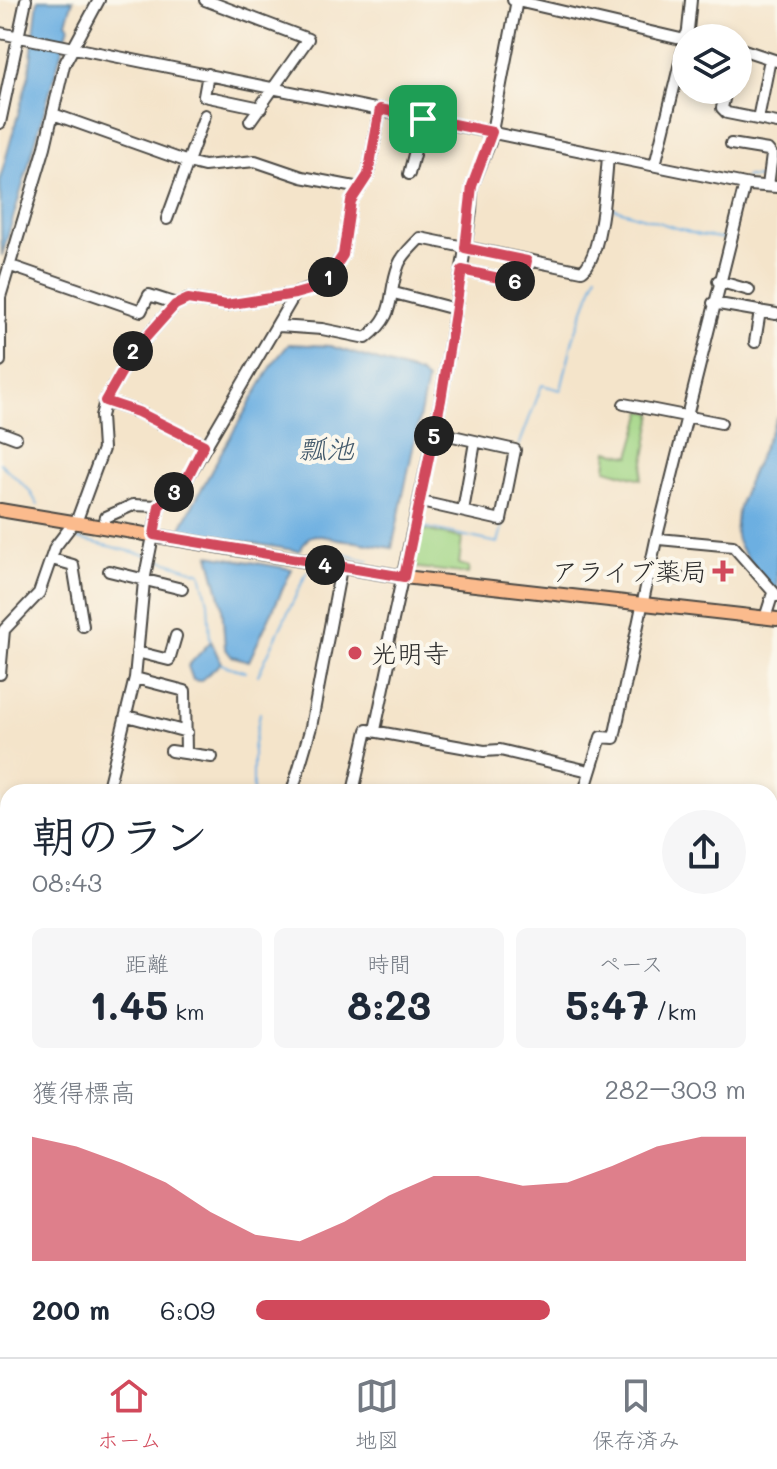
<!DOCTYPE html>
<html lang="ja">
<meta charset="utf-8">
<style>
:root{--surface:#fff;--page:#f6f6f7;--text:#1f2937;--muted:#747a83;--line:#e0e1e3;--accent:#d1495b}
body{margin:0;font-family:Mali,"Klee One",sans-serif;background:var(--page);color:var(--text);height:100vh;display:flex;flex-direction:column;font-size:30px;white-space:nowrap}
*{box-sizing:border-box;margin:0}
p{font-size:26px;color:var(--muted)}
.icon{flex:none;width:44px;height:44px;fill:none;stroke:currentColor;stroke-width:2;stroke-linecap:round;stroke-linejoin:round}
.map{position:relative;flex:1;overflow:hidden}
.sheet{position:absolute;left:0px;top:784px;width:778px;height:574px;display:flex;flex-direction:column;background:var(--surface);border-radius:24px 24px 0 0;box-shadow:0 4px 12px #0003}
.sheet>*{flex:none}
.controls{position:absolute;left:672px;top:24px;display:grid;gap:16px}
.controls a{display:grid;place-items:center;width:80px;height:80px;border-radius:50%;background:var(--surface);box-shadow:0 4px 12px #0003;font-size:40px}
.pin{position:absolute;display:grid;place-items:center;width:68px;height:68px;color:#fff;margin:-34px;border-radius:16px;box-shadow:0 4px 12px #0006}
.km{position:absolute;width:40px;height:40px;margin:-20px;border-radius:50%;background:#222;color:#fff;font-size:22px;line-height:40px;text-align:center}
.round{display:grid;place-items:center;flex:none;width:84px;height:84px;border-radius:42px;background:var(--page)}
.summary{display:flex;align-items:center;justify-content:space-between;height:136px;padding:0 32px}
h1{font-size:44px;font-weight:700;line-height:60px}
.figures{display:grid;grid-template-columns:repeat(3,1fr);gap:12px;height:136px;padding:8px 32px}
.figures div{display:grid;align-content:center;border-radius:12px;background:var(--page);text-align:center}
.figures b{font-size:40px;font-weight:700}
.figures small{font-size:22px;font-weight:400}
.figures p{font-size:22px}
.chart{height:224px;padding:16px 32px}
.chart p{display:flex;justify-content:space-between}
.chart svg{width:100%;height:144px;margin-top:8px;fill:var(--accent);opacity:.7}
ul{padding:0 32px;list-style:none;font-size:26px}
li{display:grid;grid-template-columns:128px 96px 1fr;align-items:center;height:60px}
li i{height:20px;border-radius:10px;background:var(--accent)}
.dock{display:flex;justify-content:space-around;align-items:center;height:112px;border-top:2px solid var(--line);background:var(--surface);font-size:22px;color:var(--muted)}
.dock a{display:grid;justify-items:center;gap:4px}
.dock .current{color:var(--accent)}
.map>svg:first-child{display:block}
</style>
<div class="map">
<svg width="777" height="1357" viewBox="0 0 777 1357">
<rect width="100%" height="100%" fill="#fbf7ec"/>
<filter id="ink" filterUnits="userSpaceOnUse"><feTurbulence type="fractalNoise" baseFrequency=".0125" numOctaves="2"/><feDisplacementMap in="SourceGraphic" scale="16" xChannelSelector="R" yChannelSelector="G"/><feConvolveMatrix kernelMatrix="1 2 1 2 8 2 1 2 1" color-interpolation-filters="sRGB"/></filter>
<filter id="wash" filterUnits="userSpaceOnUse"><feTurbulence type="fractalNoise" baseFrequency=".006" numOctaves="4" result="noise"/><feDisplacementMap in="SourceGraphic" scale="32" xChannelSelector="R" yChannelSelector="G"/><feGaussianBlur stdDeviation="1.8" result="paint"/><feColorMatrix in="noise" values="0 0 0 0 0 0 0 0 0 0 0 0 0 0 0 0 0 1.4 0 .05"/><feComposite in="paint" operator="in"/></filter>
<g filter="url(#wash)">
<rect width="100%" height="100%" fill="#f4e4ca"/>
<path fill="#a3d686" stroke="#678058" stroke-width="2" d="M643 411 653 413 641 479 606 469 608 451 630 456Z
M420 529 462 538 459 564 469 567 468 574 411 567Z
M777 1087V1346L770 1347V1113Z
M64 1350H535L529 1357H64Z"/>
<path fill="#6cafe1" stroke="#4c6d86" stroke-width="2" d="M38 0H73L66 22 69 26 2 256 0 179 29 75Z
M289 344 330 346 420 374 427 381 392 548 315 535 309 537 299 551 179 531 222 451 274 362Z
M777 416V594C765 578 748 562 739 545 723 516 767 445 777 416Z
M209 555 292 569 249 661 231 656 225 648 222 605Z
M211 641 221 663 200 681 193 680 188 666Z
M561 1350H704L721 1357H558Z"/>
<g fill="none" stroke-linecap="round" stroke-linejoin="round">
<path stroke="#6cafe1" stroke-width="2" d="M745 177 767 178
M606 206 699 235 726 239 727 234
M519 446 542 385 561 390 573 339 597 274
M0 463 29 490 38 505
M70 537 146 555
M315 554 323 548 368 561
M152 557 201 573 208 602 210 641
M410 567 419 526 498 543 503 523
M221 664 246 672
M258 675 307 572
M253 792V749L260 713
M76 1357V1356"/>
<path stroke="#6cafe1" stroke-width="14" d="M770 1064 777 1037
M528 1357 531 1350"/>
</g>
</g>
<g filter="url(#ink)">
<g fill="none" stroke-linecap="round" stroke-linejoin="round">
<g stroke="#494743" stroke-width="14">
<path id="minor" d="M205 0 308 39 250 121
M513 0 685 40
M0 33 750 185 777 187
M686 35 704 38
M738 48 777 61
M208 74 204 96 261 108
M726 90 722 108 727 113 777 123
M53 114 188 162 204 166 255 161 302 177 360 188
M758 119 770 59
M0 123 26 0
M731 144 768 150 772 155 768 186
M655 165 688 30 691 0
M409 174 423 119
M167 219 205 115
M11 266 141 311 149 295 177 304
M462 270 522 283 527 261
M718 281 749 290
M394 293 455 309
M0 297 45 147 64 65 99 0
M713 303 776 314
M0 319V297
M0 325V361
M279 326 322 329 366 338C399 312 386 297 399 264 403 254 413 246 420 238L582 271C602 258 606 180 608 156
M755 342 760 311
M105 401 138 412 204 445
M624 404 721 423
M0 432 16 438
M421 502 501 520 515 450 435 432
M463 511 475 442
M103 527 106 517 133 505 159 506
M659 539 733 546 777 596
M52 559 73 565 83 626
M109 571 182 589
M649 573 682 579
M765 618 773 593
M137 652 169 660 176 636
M0 674 4 630 39 593 55 547 78 517 103 449 101 416 105 401 133 352 175 305 188 299 226 305 295 294 323 283 343 255 351 201 368 175 380 109
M135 678 185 691 186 753
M127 716 187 732
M375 730 392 649 388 643 441 400 471 211 472 186 490 142 517 0
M171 751 212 757
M107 792 135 678 144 581 159 506 185 482 295 294
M292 792 311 727 341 568
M353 792 367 730 484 751 500 750 589 771
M584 792 601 737 614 738 656 540 745 184
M0 932H8
M770 933 777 934
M770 1035 777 1012
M770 1098 777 1071
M770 1185 777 1187
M4 1357 8 1343
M84 1357 86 1350
M515 1357 517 1350"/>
</g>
<g stroke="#494743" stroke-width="16">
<path id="major" d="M0 510 404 577 777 619"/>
</g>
<use href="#minor" stroke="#fff" stroke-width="10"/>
<use href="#major" stroke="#fbbb8d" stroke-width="12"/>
</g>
</g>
<g fill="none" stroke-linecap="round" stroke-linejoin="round" filter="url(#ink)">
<g stroke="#fff" stroke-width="16">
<path id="route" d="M380 109 492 132 472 186 465 248 527 261 522 283 462 270 441 400 404 577 154 535 159 506 185 482 204 445 138 412 105 401 133 352 175 305 188 299 226 305 295 294 313 289 330 275 343 255 351 201 368 175Z"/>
</g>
<use href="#route" stroke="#d1495b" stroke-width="10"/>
</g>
<g fill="#d1495b" stroke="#fbf7ec" stroke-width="3">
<path d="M719 559h8v8h8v8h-8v8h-8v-8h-8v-8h8z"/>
<circle cx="355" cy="653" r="8"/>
</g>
<g text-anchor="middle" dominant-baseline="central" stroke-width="8" stroke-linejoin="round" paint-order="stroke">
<g font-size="26" fill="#2b2b2b" stroke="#fbf7ec" text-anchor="end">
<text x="707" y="571">アライブ薬局</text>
<text x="371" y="653" text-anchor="start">光明寺</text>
</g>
<g font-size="28" font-style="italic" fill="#42596b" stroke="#fbf7ec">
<text x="326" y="448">瓢池</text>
</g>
</g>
</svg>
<div class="controls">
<a><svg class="icon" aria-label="layers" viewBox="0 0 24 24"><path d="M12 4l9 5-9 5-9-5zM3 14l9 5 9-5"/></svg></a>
</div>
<div class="pin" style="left:423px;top:119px;background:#1e9e55"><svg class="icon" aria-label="arrive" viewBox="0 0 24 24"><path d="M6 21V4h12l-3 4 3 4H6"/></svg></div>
<b class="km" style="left:328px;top:277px">1</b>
<b class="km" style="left:133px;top:351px">2</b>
<b class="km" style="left:174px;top:492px">3</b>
<b class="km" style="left:325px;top:565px">4</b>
<b class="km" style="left:434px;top:436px">5</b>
<b class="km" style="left:515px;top:281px">6</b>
<section class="sheet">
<div class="summary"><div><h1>朝のラン</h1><p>08:43</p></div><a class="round"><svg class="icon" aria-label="share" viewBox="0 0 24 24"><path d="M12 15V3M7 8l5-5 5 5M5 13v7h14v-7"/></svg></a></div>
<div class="figures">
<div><p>距離</p><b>1.45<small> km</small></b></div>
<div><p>時間</p><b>8:23</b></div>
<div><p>ペース</p><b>5:47<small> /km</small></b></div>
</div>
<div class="chart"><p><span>獲得標高</span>282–303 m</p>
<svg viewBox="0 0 160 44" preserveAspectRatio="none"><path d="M0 44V6L10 9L20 14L30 20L40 29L50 36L60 38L70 32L80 24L90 18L100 18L110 21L120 20L130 15L140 9L150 6L160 6V44z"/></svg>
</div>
<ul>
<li><b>200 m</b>6:09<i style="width:60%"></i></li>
</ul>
</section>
</div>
<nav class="dock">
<a class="current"><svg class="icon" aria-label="home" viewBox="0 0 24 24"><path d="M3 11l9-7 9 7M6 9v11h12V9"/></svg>ホーム</a>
<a><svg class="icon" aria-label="map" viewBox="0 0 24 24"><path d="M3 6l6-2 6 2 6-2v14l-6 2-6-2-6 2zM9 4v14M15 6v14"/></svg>地図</a>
<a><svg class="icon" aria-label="saved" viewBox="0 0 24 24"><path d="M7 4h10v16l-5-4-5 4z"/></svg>保存済み</a>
</nav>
